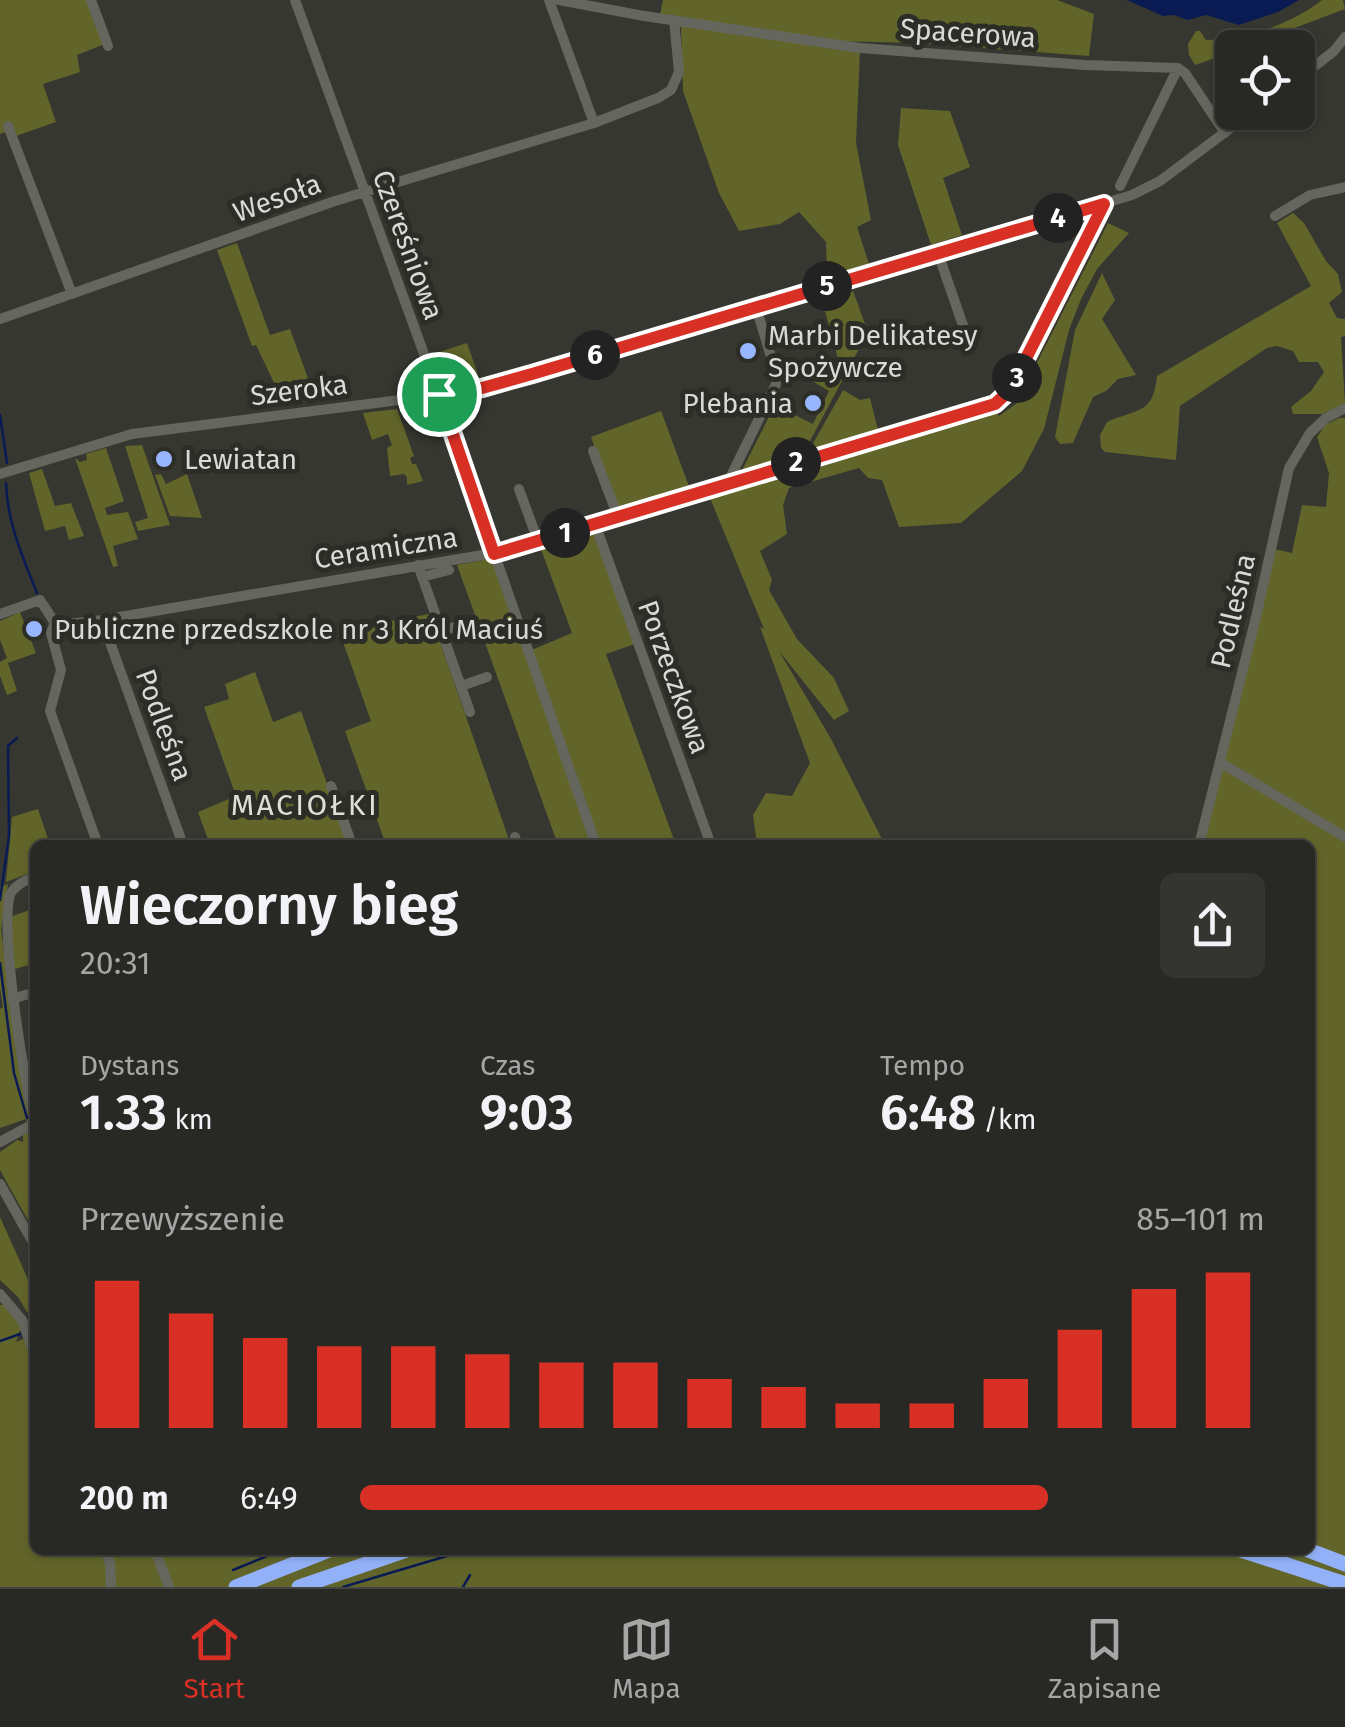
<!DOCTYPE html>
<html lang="pl">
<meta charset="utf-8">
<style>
:root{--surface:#282924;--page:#343531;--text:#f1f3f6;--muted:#a5a6a6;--line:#444541;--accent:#d93025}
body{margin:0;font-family:"Fira Sans",sans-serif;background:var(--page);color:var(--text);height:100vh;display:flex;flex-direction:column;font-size:38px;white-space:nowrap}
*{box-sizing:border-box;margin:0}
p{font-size:32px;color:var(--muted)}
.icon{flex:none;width:55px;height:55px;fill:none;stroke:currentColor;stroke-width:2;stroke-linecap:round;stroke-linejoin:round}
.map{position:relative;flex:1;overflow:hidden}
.side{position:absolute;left:30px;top:840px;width:1285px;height:715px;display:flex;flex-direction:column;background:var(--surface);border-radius:15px;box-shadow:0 2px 8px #0004,0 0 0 2px var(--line)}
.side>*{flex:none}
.buttons{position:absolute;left:1215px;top:30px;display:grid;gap:20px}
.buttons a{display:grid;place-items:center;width:100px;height:100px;border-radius:15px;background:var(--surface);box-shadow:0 2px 8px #0004,0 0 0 2px var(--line);font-size:50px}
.pin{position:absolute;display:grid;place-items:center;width:85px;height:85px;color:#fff;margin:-42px;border:5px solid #fff;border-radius:50%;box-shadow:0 2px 10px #0007}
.km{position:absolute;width:50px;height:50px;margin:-25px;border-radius:50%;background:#222;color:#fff;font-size:28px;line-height:50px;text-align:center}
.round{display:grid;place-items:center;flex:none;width:105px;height:105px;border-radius:15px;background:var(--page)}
.overview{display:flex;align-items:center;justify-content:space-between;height:170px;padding:0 50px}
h1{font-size:55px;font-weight:600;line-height:75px}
.stats{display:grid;grid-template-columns:repeat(3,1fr);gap:15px;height:170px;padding:10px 50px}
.stats div{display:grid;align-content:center}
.stats b{font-size:50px;font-weight:600}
.stats small{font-size:28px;font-weight:400}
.stats p{font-size:28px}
.chart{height:280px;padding:20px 50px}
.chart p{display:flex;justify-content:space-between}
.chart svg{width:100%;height:180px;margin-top:10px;stroke:var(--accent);stroke-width:6}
ul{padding:0 50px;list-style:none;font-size:32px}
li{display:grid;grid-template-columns:160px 120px 1fr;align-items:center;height:75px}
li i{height:25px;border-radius:12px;background:var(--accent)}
.tab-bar{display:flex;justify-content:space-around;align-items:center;height:140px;border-top:2px solid var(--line);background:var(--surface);font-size:28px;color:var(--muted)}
.tab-bar a{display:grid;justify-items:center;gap:5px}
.tab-bar .on{color:var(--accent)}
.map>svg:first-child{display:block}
</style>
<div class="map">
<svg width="1345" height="1587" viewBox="0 0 1345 1587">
<rect width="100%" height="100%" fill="#363730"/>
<path fill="#61652a" d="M0 0H88L105 44 77 55 80 72 43 84 56 122 13 137 5 132 0 134Z
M663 0H1057L1094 14 1089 56 917 43 833 41 660 15Z
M1322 0H1343L1345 9 1244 47 1232 48V52L1195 65 1189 55 1188 44 1196 31H1200L1206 40C1244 40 1292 24 1322 0Z
M696 26 860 50 856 143 871 220 857 227 870 267 827 279 826 242 799 212 780 224 739 231 719 193 683 91 681 27Z
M901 108 950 111 970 167 943 178 962 235 931 245 898 145Z
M1293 213 1304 223 1326 261 1338 274 1342 292 1329 303 1337 318 1345 319V336L1341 337 1345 403 1322 414H1293L1291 407 1311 391 1324 372 1318 362H1299L1293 351 1277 346 1267 348 1180 406 1176 460 1105 452 1101 448 1100 435 1107 422C1138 408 1153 415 1157 376L1311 286 1277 223Z
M1108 223 1129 233 1097 269 1081 299 1069 330 1044 429 1022 471 961 523 899 527 882 480 868 478 859 468 789 488 783 505 787 534 760 551 772 580 769 590 797 639 834 678 849 711 834 720 779 651 830 737 885 845H757L753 815 766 793 792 796 810 763 760 627 764 629 710 498 947 425 972 422 994 409 999 416 1016 404Z
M237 243 270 335 290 329 316 400 290 404 284 384 276 387 256 345 252 346 217 250Z
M1102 273 1115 300 1102 319 1136 375 1118 379 1106 391 1093 397 1073 443 1060 444 1055 437 1075 330Z
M842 290 845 294 853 291 868 332 802 456 744 475 741 472 775 405 813 424 829 391 814 382 817 375 840 367 836 351 838 343 833 339 821 297Z
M467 343 480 380 447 384 436 373 430 355Z
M843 390 860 400 870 398 879 434 806 456Z
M397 409 414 456 410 458 412 464H416L423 481 407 485V477L404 474 390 476 387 448 392 445 388 434 372 440 363 413Z
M661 411 690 489 618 511 591 437Z
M1339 418H1345V1587H0V1305L7 1304 21 1328 16 1342 35 1334V1550H1310V845H1201L1274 549 1292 553 1302 505 1326 507 1329 473 1317 437 1325 425Z
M142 445 170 525 138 531 135 522 148 518 125 446Z
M106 448 124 501 105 508 107 515 128 512 138 539 113 546 118 566 113 567 75 458 80 462 87 460 86 454Z
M42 469 55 506 71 503 84 536 69 540 65 526 45 531 29 473Z
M161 474 166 484 187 474 202 518 170 516 155 475Z
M594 530 635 644 606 654 676 845H558L457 565 493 558 527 652 572 633 539 544Z
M20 612 36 653 8 663 17 691 7 695 0 676V662L7 658 0 640V621Z
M430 614 511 845H386L345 731 371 721 342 639 395 620Z
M255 672 273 722 301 711 349 845H210L198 812 236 796 204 707 229 699 225 684Z
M38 809 50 845H35V871L6 882 12 817Z
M8 884 1 930 23 1089 35 1119V1233L0 1170V1152L17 1140 23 1142V1135L30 1130 26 1119 0 1128V1009L3 1007 0 988V887Z
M35 908V963L12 970 10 917Z
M0 1217 35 1295V1312H27L18 1297 0 1280Z"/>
<path fill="#0a1a53" d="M1127 0H1299L1278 12 1239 25 1206 15 1188 20 1174 15 1163 16Z"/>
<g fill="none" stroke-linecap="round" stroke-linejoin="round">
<path stroke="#0a1a53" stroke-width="2.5" d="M0 415 7 463
M6 483C7 522 23 558 37 593
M0 900 9 836 8 746 17 738
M0 963 14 1073 27 1118
M32 1131 35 1139
M0 1341 20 1334
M233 1570 282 1550
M343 1587 467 1550
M463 1587 470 1575"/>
<path stroke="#65665e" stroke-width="10" d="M91 0 108 46
M295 0 439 395 596 845
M549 0 594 123
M559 0 644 16 860 48 1085 65 1178 68 1185 73 1225 133
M1298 79 1334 51 1345 37
M8 126 72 294
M1120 186 1178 68
M1275 216 1310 195 1345 187
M938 253 967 337
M0 319 335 201 594 123 658 98 671 90 679 72 674 20
M593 451 618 517
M0 474 132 434 439 395 482 388 533 374 1132 195 1160 181 1252 112
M728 482 778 380 756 307
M519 489 538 541
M595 524 711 845
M418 565 470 712
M422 577 449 570
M0 614 40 600 53 620 60 625 102 620 494 553 995 404 1011 389 1104 204
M102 620 183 845
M55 622 51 633 61 670 50 711 98 845
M441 632 468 622
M461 686 487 677
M1221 763 1345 837
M331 786 352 845
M515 837 518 845
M1199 845 1256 617 1289 468 1310 433 1326 418 1345 408
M35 877C25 880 16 884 10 894 0 928 23 1081 35 1121
M12 999 35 992
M0 1142 35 1123
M0 1184 35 1246
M0 1294 22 1320 35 1356
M105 1550 110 1563 111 1587
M155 1550 169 1587"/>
<path stroke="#93b1f8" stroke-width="15" d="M1241 1550 1345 1584
M1308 1550 1345 1564
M236 1587 329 1550
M299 1587 407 1550"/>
</g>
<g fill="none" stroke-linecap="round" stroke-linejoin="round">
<g stroke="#fff" stroke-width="20">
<path id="route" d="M1104 204 1010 390 995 404 494 554 439 394 482 388 532 374Z"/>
</g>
<use href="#route" stroke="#d93025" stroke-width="12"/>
</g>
<g fill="#97b6fd" stroke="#2c2d26" stroke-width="4">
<circle cx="748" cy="351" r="10"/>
<circle cx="813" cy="403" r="10"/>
<circle cx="164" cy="459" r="10"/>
<circle cx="34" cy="629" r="10"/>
</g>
<g text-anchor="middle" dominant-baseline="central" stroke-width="10" stroke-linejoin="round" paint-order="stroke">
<g font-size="28" fill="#d9dad5" stroke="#2c2d26">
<text transform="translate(968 33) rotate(4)">Spacerowa</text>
<text transform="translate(277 198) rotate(-20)">Wesoła</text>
<text transform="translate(408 245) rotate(70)">Czereśniowa</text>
<text transform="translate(299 390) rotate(-7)">Szeroka</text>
<text transform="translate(386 548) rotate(-9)">Ceramiczna</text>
<text transform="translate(1233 611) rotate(-77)">Podleśna</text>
<text transform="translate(674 677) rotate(70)">Porzeczkowa</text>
<text transform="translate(164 725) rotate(70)">Podleśna</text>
</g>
<g font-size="28" fill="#d9dad5" stroke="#2c2d26" text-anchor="start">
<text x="768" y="335">Marbi Delikatesy<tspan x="768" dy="32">Spożywcze</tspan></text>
<text x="793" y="403" text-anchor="end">Plebania</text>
<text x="184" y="459">Lewiatan</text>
<text x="54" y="629">Publiczne przedszkole nr 3 Król Maciuś</text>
</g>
<g font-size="30" letter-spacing="2.5" fill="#dedfd6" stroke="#2c2d26">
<text x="305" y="805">MACIOŁKI</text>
</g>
</g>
</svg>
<div class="buttons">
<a><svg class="icon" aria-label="locate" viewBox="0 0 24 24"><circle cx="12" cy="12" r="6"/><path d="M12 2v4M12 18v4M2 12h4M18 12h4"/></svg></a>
</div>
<div class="pin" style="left:439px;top:394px;background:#1e9e55"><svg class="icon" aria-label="arrive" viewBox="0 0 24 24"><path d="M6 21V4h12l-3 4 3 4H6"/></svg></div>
<b class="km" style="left:565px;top:533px">1</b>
<b class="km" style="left:796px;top:462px">2</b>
<b class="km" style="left:1017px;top:378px">3</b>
<b class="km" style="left:1058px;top:218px">4</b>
<b class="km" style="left:827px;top:286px">5</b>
<b class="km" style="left:595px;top:355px">6</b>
<section class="side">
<div class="overview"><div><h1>Wieczorny bieg</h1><p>20:31</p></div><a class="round"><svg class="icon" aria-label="share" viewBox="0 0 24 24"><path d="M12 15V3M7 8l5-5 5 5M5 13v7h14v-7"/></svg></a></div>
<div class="stats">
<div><p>Dystans</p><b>1.33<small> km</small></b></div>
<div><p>Czas</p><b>9:03</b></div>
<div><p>Tempo</p><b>6:48<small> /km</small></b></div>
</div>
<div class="chart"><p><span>Przewyższenie</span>85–101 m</p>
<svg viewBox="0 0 160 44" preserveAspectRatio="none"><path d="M5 44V8M15 44V16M25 44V22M35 44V24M45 44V24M55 44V26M65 44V28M75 44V28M85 44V32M95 44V34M105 44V38M115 44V38M125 44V32M135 44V20M145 44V10M155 44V6"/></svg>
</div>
<ul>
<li><b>200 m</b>6:49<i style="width:76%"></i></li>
</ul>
</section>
</div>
<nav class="tab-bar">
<a class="on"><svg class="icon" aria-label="home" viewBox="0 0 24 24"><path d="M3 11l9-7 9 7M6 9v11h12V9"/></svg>Start</a>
<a><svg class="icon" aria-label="map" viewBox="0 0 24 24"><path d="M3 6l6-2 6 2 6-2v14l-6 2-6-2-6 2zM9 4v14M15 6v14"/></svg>Mapa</a>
<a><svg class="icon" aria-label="saved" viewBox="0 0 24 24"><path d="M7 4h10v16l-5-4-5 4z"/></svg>Zapisane</a>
</nav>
